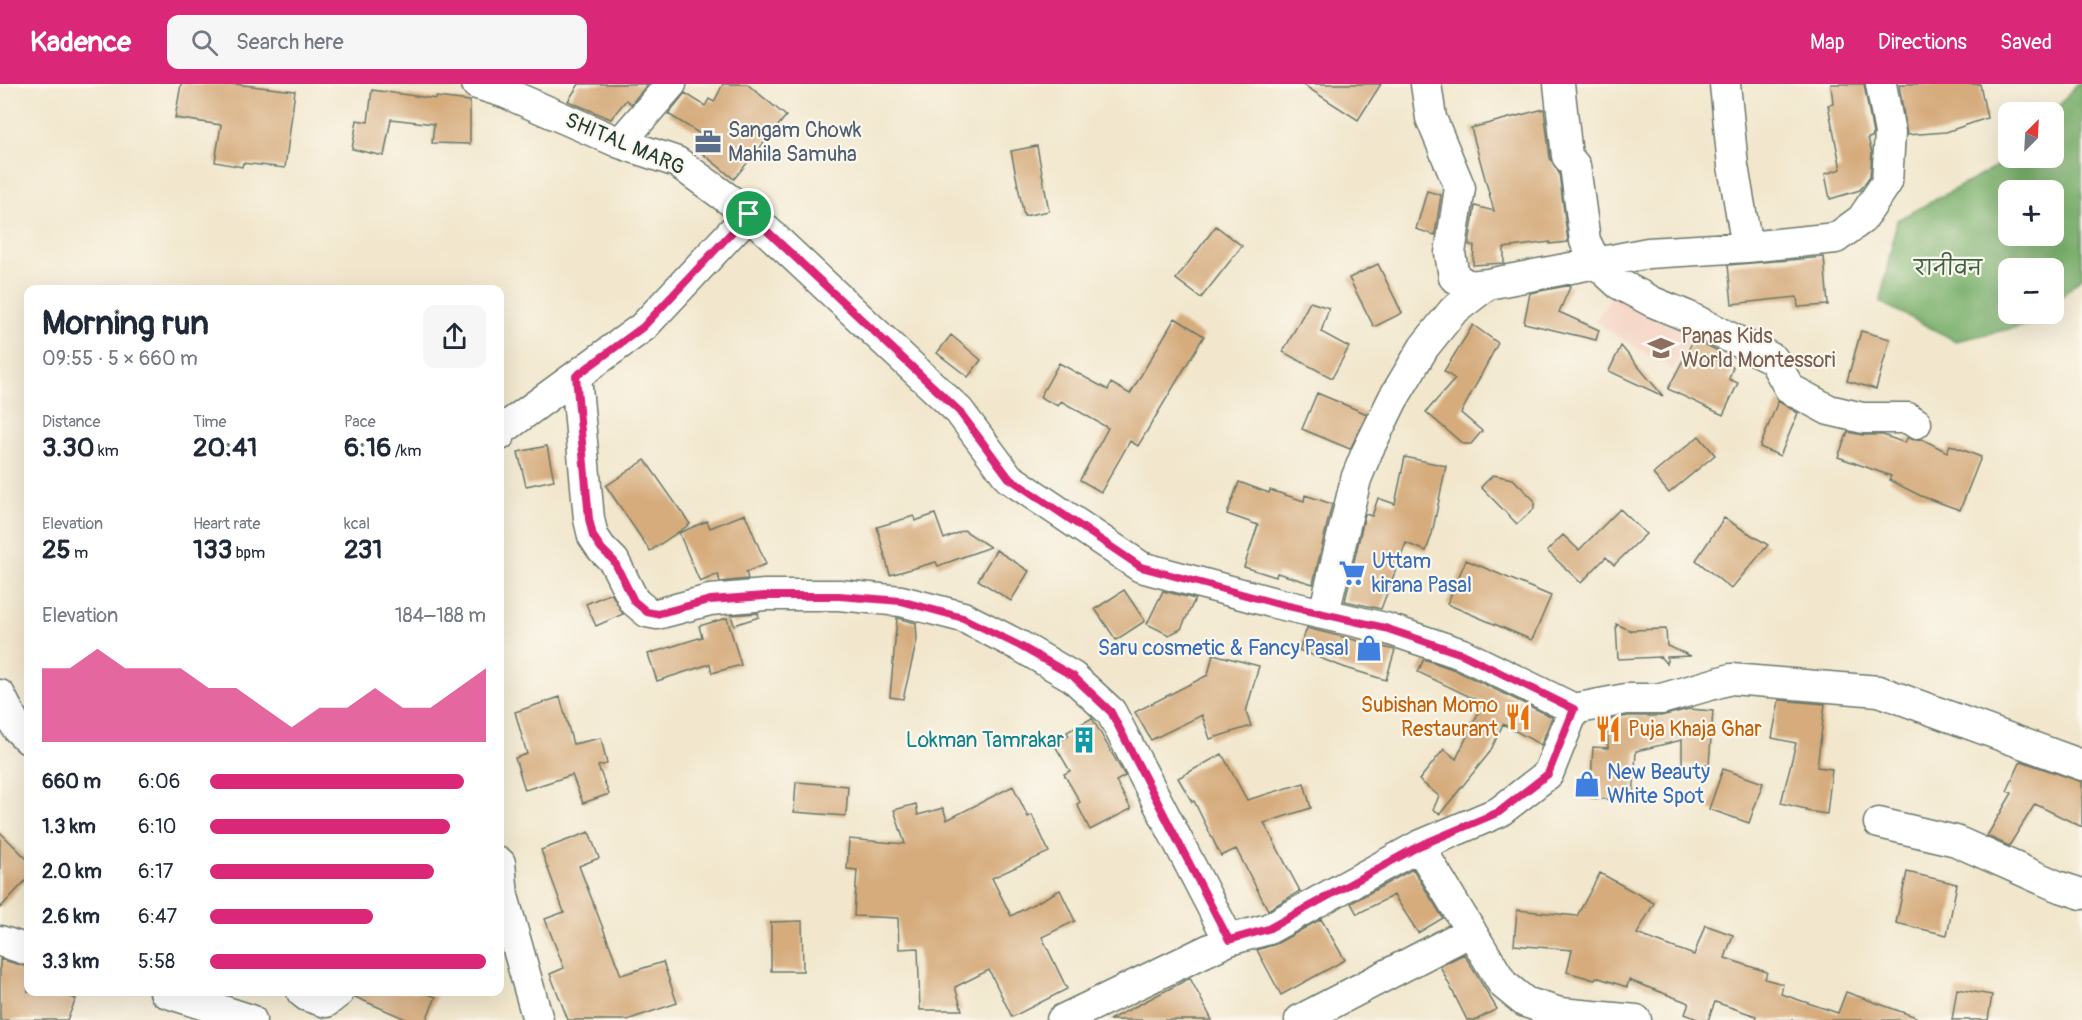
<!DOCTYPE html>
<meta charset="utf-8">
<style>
:root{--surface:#fff;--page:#f6f6f7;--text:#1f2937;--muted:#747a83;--accent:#db2777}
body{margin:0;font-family:Pangolin,"Playpen Sans Deva",sans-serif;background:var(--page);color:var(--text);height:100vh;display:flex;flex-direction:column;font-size:22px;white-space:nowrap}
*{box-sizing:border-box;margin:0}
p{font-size:20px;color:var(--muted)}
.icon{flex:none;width:33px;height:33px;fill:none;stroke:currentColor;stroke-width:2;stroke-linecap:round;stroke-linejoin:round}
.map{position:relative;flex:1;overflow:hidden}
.panel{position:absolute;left:24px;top:201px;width:480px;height:711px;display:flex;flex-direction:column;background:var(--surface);border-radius:12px;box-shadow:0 6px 24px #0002}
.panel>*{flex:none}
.needle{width:39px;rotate:24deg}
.controls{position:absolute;left:1998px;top:18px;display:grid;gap:12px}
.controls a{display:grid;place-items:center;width:66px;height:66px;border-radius:12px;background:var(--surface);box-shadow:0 6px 24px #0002;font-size:30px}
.pin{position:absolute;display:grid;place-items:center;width:51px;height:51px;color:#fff;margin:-26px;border:3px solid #fff;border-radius:50%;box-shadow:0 2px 6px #0007}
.round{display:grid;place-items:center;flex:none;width:63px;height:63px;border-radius:12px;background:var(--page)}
.summary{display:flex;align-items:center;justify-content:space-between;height:102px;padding:0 18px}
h1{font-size:33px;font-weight:700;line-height:45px}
.figures{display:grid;grid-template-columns:repeat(3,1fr);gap:9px;height:102px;padding:6px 18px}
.figures div{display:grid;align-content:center}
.figures b{font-size:26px;font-weight:700}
.figures small{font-size:16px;font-weight:400}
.figures p{font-size:16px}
.chart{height:168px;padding:12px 18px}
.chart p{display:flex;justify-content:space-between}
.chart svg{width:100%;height:108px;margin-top:6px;fill:var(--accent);opacity:.7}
ul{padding:0 18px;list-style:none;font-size:20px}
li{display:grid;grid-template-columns:96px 72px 1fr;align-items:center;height:45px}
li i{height:15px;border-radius:8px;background:var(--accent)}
header{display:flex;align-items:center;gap:36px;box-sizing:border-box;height:84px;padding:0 30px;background:var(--accent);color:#fff}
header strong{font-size:28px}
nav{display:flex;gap:33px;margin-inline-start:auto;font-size:21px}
.search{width:420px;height:54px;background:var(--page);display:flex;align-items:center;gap:15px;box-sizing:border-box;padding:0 21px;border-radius:12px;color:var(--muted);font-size:22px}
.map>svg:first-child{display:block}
</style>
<header>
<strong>Kadence</strong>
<div class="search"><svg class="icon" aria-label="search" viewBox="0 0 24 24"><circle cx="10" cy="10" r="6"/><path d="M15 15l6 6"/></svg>Search here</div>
<nav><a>Map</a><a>Directions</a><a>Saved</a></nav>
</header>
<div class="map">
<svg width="2082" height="936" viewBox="0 0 2082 936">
<rect width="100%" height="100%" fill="#fbf7ec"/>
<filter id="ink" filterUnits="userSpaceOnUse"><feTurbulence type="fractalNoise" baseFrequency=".0167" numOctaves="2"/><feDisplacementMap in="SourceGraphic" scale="12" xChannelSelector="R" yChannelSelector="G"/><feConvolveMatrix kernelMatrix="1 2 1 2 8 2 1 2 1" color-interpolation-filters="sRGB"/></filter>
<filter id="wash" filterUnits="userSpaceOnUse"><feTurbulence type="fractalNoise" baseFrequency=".008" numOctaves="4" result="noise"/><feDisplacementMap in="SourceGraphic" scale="24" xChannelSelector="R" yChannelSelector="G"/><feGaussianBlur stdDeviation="1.35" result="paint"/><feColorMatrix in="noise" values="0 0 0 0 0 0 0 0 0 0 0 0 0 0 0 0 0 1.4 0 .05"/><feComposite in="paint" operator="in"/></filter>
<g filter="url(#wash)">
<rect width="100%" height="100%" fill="#f2e7cd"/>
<path fill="#f5d2c2" d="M1617 204 1697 242 1673 286 1595 238Z"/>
<path fill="#7ab06c" stroke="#4c7650" stroke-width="1.5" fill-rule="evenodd" d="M2077 0H2082V193L2054 220V184H2008V230H2043L2032 240 1956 257 1880 218 1897 136 2013 74H2054L2053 28ZM2008 106H2054V152H2008Z"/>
<g id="blocks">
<path fill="#d6ac7d" d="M181 0H234L295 7 285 84 243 79 242 83 215 78 221 41 175 34Z
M579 0H648L631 20 626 16 611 35 568 17Z
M723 0H747L786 32 734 95 702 69 710 56 668 30 685 9 705 22 709 15 714 18Z
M1302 0H1381L1358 36Z
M1831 0H1864L1873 50 1872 53 1868 54 1872 69 1870 92 1860 106 1830 115 1825 90 1841 85 1828 21 1833 20Z
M1899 0H1980L1987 34 1946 48 1907 51Z
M372 6 436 15V13L470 17V60L432 59 434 40 391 35 384 72 352 65 357 36 368 38Z
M1544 25 1550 74 1559 89 1568 158 1550 160V158L1504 164V179L1473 181 1474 162 1469 161 1475 122 1494 127 1471 44Z
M1037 62 1049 127 1024 132 1011 67Z
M1427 107 1441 111 1435 151 1416 145Z
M1216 142 1242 162 1201 214 1176 195Z
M1824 173 1828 221 1798 223 1797 213 1732 220 1728 181Z
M1378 180 1402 229 1374 243 1349 194Z
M1571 201 1559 228 1599 246 1596 256 1524 239 1530 209Z
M1310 218 1329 224 1321 248 1349 263 1332 294 1283 268Z
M1175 234 1204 252 1138 362 1130 357 1101 408 1080 396 1108 344 1061 317 1058 322 1040 313 1059 279 1108 306 1111 299 1130 310Z
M1473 241 1498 259 1461 329 1482 347 1471 360H1463L1426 328 1455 295 1444 287Z
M1861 247 1890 255 1876 305 1847 297Z
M951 251 981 276 968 293 937 269Z
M1694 255 1718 267 1714 275 1733 283 1729 295 1738 299 1723 331 1668 305Z
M1621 262 1663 312 1609 287Z
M1317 309 1367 330 1350 365 1302 345Z
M1778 317 1798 329 1780 372 1760 363Z
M1848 348 1863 351H1883L1905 359 1907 354 1915 356 1922 355 1947 368 1950 361 1981 373 1960 426 1921 412 1889 396 1891 392 1838 373Z
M1699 352 1715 371 1669 409 1653 390Z
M547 362 554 396 526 402 518 368Z
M1405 373 1446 382 1432 450 1426 467 1406 459 1381 525 1345 517 1365 430 1372 432 1378 414 1395 420Z
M645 376 690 440 650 467 606 402Z
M1493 391 1513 395 1534 416V425L1517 440 1481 403Z
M1239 398 1269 409 1270 406 1304 417 1305 411 1332 420 1313 500 1277 489 1276 493 1244 483 1258 441 1227 430Z
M1620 425 1646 450 1614 481 1606 473 1581 499 1547 467 1563 451 1579 466Z
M745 430 766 480 746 488 748 495 720 498 718 490 700 498 679 449 707 437 710 444Z
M935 430 944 455 964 446 990 463 938 482 936 478 890 491 877 443 914 432 915 437Z
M1724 434 1768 461 1731 505 1696 476Z
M996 466 1029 487 1011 517 978 496Z
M1466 476 1551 512 1532 556 1447 520Z
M1124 506 1145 537 1116 556 1095 525Z
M1163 507 1195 515 1181 545 1169 551 1147 540Z
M611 509 623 530 596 542 586 520Z
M758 529 759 533 734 541 731 531Z
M727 534 741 581 712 589 710 580 657 597 648 570 702 553 699 542Z
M897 534 916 539 917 556 903 615 890 613Z
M1616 540 1632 547 1630 546 1666 545 1667 562 1691 572 1667 573V580L1660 573 1618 575Z
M1307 544 1395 566 1386 596 1346 584 1299 566Z
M1213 570 1259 582 1246 628 1251 642 1210 655 1202 631 1151 656 1135 628 1208 591Z
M1424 575 1455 586 1552 633 1541 661 1503 640 1490 668 1440 730 1433 726 1439 712 1419 696 1444 665 1456 675 1483 619 1418 588Z
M560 613 573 660 601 654 607 680 598 682 609 710 583 719 572 691 525 706 515 674 527 670 515 628Z
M1779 616 1825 620 1817 683 1832 685 1827 730 1806 727V725L1781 719 1796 659 1772 654Z
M1689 625 1713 627 1709 681H1682V656L1636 667 1633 717 1590 714 1593 663 1608 664 1607 636 1628 632H1661Z
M1092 634 1125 692 1116 697 1131 725 1090 746 1077 720 1080 718 1064 690 1070 687 1054 660 1069 652 1067 648Z
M1222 670 1247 716 1304 699 1311 724 1264 739 1300 807 1268 826 1236 765 1221 772 1194 717 1192 718 1178 694Z
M2021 677 2082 698V743L2035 720 2009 762 1987 752 2012 709 2007 707Z
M1723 685 1763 699 1749 739 1709 725Z
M796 698 848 702 846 732 794 728Z
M1013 702 1028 733 1032 731 1049 768 992 794 1011 832 1060 806 1075 837 1042 853 1067 905 1012 933 989 886 955 903 962 926H920L918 864 899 865 898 834 854 832 857 786 847 785 849 755 905 760 894 726 916 720 918 731 943 724 947 736Z
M0 748 28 776V794L0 824Z
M589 748 599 774 579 782 621 891 663 878 677 919 627 936H568L550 890 564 884 545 835 564 828 541 766Z
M1413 785 1443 834 1418 849 1394 811 1357 830 1351 819Z
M1907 788 1957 800 1947 851 1896 839Z
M1600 789 1654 819 1637 850 1694 871 1705 841 1733 851 1725 874 1767 888 1765 895 1783 900 1781 910 1838 929 1846 908 1916 933V936H1755L1756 932 1715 918 1708 936H1699L1685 930 1689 919 1629 896 1627 903 1596 893 1595 896 1567 888 1572 866 1514 861 1517 826 1577 832Z
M1321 835 1345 876 1281 911 1257 866 1276 860Z
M802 837 803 887H771V838Z
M1464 870 1497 925 1476 936H1467L1440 882Z
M0 875 28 883V908H59L76 915 67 936H0Z
M1190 894 1212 936H1109Z
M1957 905 1992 911 1988 936H1952Z
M356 908H423L436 913 426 936H408L355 913Z"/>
</g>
</g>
<g filter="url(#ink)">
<use href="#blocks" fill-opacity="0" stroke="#69786a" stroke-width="1.5"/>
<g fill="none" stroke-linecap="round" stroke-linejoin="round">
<g stroke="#69786a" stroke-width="33">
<path id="minor" d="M477 0 506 9 620 59 677 78 749 130 959 327 1009 394 1141 483 1275 519 1385 544 1462 570 1574 625
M1426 0 1431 34 1460 104 1450 169 1454 193 1469 202 1488 200
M1559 0 1567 72 1575 82 1585 157 1596 179 1619 200 1653 218 1687 232 1773 275 1790 305 1829 326 1863 334H1908L1916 339
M1725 0 1733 82 1747 163
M620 59 671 0
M576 292 589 435 593 452 601 464 614 477 634 517 647 528 657 530 710 516 765 511H839L901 517 963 533 1020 562 1073 593 1111 628 1229 856
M500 351 502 346 643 243 749 130
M1324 529 1356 395 1367 368 1393 315 1424 263 1453 227 1488 200 1648 169 1747 163 1836 154 1862 135 1887 98 1890 49 1881 0
M0 611 17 644 28 655
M1574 625 1626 615H1661L1731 595 1879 607 2082 681
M1879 739 1956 757 2057 802 2082 810
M1419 762 1503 900 1525 918 1560 929 1636 936
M500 779 503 812 538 936
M0 857 28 866
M165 908 251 936
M302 908 307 912 326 918 339 908
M1062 936 1229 856 1268 845 1419 762 1499 728 1548 690 1574 625
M1300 936 1471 847"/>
</g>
<use href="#minor" stroke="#fff" stroke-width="30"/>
</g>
</g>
<g fill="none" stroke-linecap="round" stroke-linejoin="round" filter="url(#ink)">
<g stroke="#fff" stroke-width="12">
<path id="route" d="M749 130 959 327 1009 394 1141 483 1275 519 1385 544 1462 570 1574 625 1548 690 1499 728 1419 762 1268 845 1229 856 1111 628 1073 592 1020 562 963 534 901 517 839 512H765L710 516 657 530 647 528 634 517 614 477 601 464 593 452 589 435 576 292 643 243Z"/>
</g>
<use href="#route" stroke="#db2777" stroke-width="8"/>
</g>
<defs>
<g id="office-bare" transform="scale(2.07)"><path d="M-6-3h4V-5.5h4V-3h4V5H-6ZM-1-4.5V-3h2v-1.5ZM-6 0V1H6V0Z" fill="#5c6f8a" stroke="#fbf7ec" stroke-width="2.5" paint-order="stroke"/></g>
<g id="school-bare" transform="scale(2.07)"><path d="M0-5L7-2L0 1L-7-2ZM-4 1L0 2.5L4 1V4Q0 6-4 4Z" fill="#8d6e63" stroke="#fbf7ec" stroke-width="2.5" paint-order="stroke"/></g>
<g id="supermarket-bare" transform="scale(2.07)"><path d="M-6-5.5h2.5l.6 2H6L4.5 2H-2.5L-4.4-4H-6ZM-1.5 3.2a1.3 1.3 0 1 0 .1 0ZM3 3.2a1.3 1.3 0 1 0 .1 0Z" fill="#3f7fe0" stroke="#fbf7ec" stroke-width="2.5" paint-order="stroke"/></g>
<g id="shop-bare" transform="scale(2.07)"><path d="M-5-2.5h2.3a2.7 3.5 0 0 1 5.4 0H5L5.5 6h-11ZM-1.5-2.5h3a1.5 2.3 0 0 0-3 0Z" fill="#3f7fe0" stroke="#fbf7ec" stroke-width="2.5" paint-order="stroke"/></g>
<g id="restaurant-bare" transform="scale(2.07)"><path d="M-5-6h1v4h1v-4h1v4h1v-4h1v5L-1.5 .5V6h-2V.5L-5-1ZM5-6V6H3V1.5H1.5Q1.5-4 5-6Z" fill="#e8710a" stroke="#fbf7ec" stroke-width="2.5" paint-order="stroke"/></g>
<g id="building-bare" transform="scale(2.07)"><path d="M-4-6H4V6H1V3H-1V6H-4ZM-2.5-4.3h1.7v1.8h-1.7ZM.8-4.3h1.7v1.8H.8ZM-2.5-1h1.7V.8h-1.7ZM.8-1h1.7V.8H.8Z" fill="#0f9aa8" stroke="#fbf7ec" stroke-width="2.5" paint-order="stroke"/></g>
</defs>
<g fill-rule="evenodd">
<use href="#office-bare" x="708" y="58"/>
<use href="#school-bare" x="1661" y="264"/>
<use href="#supermarket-bare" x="1352" y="489"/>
<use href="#shop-bare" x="1369" y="564"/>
<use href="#restaurant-bare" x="1518" y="633"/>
<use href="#restaurant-bare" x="1608" y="645"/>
<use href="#building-bare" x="1084" y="656"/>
<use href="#shop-bare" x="1587" y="700"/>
</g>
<g text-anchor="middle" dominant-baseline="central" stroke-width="4.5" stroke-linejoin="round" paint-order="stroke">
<g font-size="21" fill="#4e5e75" stroke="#fbf7ec" text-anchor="start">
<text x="728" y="46">Sangam Chowk<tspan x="728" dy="24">Mahila Samuha</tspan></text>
</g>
<g font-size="21" fill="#1f3d34" stroke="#fbf7ec">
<text transform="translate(625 60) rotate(23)">SHITAL MARG</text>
</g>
<g font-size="21" fill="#3d6146" stroke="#fbf7ec">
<text x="1948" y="184">रानीवन</text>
</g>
<g font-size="21" fill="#785e54" stroke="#fbf7ec" text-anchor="start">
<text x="1681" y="252">Panas Kids<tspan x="1681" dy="24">World Montessori</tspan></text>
</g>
<g font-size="21" fill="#366cbe" stroke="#fbf7ec" text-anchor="start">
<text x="1372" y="477">Uttam<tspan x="1372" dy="24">kirana Pasal</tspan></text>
<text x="1349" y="564" text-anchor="end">Saru cosmetic &amp; Fancy Pasal</text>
<text x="1607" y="688">New Beauty<tspan x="1607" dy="24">White Spot</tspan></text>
</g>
<g font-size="21" fill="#c56008" stroke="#fbf7ec" text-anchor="end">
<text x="1498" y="621">Subishan Momo<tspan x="1498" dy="24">Restaurant</tspan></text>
<text x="1628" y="645" text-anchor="start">Puja Khaja Ghar</text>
</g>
<g font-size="21" fill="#0d838f" stroke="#fbf7ec" text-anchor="end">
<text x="1064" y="656">Lokman Tamrakar</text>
</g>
</g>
</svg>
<div class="controls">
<a><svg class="needle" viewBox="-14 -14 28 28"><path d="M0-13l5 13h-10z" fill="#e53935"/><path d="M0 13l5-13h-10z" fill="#747a83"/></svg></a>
<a>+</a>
<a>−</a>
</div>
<div class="pin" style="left:749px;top:130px;background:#1e9e55"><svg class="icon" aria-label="arrive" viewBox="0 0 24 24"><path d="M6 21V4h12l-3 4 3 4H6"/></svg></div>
<section class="panel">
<div class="summary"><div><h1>Morning run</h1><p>09:55 · 5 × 660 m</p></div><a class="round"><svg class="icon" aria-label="share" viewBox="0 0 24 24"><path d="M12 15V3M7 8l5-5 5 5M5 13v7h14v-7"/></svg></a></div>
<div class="figures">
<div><p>Distance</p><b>3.30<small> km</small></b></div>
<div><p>Time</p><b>20:41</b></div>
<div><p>Pace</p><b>6:16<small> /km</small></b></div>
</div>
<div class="figures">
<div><p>Elevation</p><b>25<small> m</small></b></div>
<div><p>Heart rate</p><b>133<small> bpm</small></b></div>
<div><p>kcal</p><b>231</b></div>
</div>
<div class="chart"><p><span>Elevation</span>184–188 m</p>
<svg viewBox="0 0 160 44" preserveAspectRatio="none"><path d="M0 44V14L10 14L20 6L30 14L40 14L50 14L60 22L70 22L80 30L90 38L100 30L110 30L120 22L130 30L140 30L150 22L160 14V44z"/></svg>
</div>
<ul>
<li><b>660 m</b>6:06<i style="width:92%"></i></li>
<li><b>1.3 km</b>6:10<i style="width:87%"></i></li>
<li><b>2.0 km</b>6:17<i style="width:81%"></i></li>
<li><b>2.6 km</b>6:47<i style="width:59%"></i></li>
<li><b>3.3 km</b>5:58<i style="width:100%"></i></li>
</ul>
</section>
</div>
